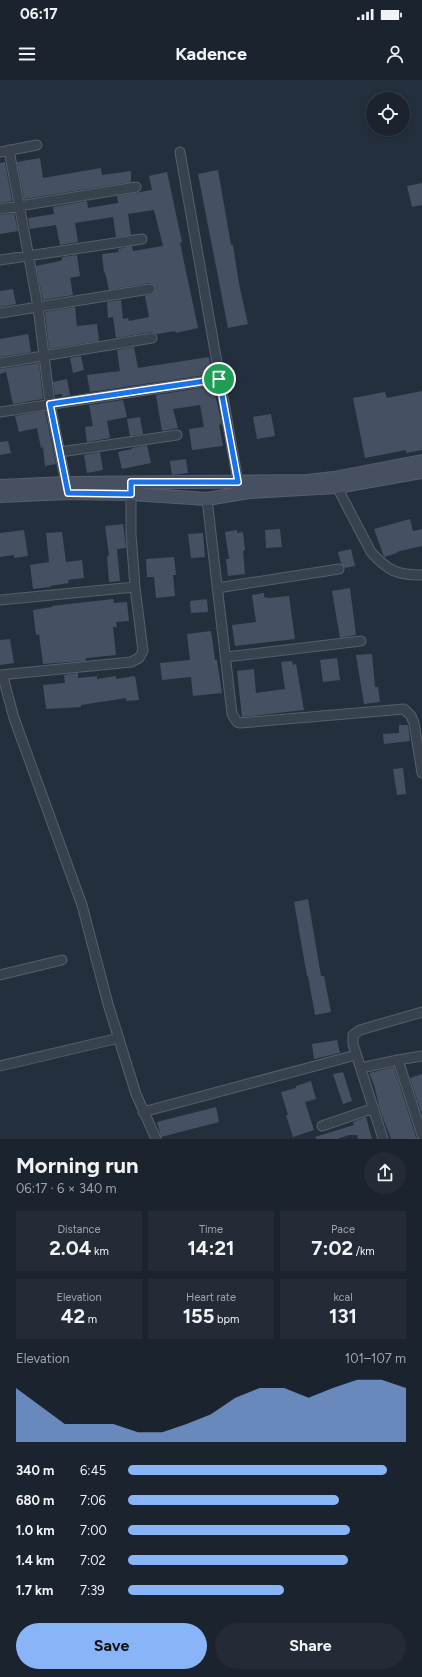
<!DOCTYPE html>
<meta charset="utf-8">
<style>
:root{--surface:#1b232e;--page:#242b36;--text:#f1f3f6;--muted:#a0a4aa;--line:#39404a;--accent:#8ab4f8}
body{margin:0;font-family:Figtree,sans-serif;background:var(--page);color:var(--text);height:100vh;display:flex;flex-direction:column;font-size:15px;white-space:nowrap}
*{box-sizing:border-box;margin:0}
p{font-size:13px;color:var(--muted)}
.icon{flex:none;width:22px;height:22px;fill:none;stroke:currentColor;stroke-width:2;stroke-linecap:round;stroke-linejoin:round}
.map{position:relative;height:1059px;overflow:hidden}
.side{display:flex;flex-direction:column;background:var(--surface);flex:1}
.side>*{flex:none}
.fabs{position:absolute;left:366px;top:12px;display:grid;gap:8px}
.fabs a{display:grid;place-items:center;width:44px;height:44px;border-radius:50%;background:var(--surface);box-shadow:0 2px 6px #0003,0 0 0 1px var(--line);font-size:20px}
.pin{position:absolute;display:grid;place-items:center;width:34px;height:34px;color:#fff;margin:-17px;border:2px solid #fff;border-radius:50%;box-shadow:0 1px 4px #0007}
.round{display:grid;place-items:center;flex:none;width:42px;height:42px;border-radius:21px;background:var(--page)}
.summary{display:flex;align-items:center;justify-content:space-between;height:68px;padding:0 16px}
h1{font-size:22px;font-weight:700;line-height:30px}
.metrics{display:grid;grid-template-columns:repeat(3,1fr);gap:6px;height:68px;padding:4px 16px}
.metrics div{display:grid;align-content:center;border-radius:0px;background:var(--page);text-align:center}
.metrics b{font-size:20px;font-weight:700}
.metrics small{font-size:11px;font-weight:400}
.metrics p{font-size:11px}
.chart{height:112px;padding:8px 16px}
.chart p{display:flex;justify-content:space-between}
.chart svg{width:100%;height:72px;margin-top:4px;fill:var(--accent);opacity:.7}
.button{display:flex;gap:8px;margin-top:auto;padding:8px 16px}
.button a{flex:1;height:46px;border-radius:24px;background:var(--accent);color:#111;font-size:16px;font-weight:700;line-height:46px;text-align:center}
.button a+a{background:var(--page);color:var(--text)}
ul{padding:0 16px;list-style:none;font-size:13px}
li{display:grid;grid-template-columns:64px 48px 1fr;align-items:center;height:30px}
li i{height:10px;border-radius:5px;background:var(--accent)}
.status{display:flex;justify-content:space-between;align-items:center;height:28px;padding:0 20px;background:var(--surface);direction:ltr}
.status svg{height:11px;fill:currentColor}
header{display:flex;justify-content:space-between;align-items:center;height:52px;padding:0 16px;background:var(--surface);font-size:18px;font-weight:700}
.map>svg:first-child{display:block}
</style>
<div class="status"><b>06:17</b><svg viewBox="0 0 49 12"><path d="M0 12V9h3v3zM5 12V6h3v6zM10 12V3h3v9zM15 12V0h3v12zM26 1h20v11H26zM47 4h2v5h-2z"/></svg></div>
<header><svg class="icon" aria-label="menu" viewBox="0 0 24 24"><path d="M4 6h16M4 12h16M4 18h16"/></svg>Kadence<svg class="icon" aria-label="person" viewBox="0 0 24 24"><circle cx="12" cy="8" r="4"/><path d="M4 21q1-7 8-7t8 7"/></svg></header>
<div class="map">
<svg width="422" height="1059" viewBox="0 0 422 1059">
<rect width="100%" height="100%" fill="#242f3e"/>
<path fill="#455162" d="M40 78 43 98 101 88 102 95 131 91V102L24 119 17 82Z
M5 82 12 121 0 123V83Z
M218 90 231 165H233L239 204 248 244 228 248 198 94Z
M167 92 182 162 180 163 198 248 176 253 175 251 157 254 151 252 116 258 113 237 108 238 107 222 121 220 123 239 128 238 129 241 149 237 145 216 153 214 156 208 152 204 149 203 109 210 105 192 104 193 102 174 119 172 118 169 132 166 133 171 163 166 154 130 128 134 131 155 116 157 113 137 75 143 78 162 60 165 56 145 30 149 28 138 54 134 53 127 87 121 88 128 118 123 117 116 152 110 149 96Z
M422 103V125L412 127 407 106Z
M14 133 18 151 0 154V135Z
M77 175 80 196 70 198 73 215 43 220 36 186 60 181 62 180V177Z
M13 209 16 224 0 227V211Z
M75 227 77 246 97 244 99 261 49 269 45 232Z
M28 254 31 272 0 277V259Z
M134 267 138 288 209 277 212 294 90 312 87 295 120 291 117 270Z
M81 276 84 290 73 293 70 278Z
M39 283 43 319 13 324 6 292 0 294V289Z
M67 299 70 315 62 317V314L55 315 53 302Z
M213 306 222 344 219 345 223 366 192 370 189 349 204 347 200 325 173 329 178 348 162 351 156 315Z
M422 311V370L406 373V370L365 378 353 318 385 312 387 318Z
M123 320 127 337 107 341 110 358 87 362 85 347 93 346 89 325Z
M45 331 56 384 45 386 43 367 41 368 37 348 19 352 15 336Z
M271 334 275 356 257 359 253 337Z
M140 337 143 354 130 356 127 339Z
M8 361 11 373 0 375V362Z
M147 365 151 383 122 389 118 372 132 369V368Z
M100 372 103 390 87 393 84 375Z
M186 379 188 393 172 395 170 381Z
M410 439 413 451 422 449V466L396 472 397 473 384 477 374 449Z
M123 444 126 468 117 469 120 501 109 502 107 476H109L105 446Z
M280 449 282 467 266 468 265 450Z
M24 450 28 476 14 478V475L0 477V453Z
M237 450V453L243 452 245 470 243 471 245 494 228 496 226 479H229L225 452Z
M62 452 66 482 82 480 84 498 68 500 69 503 50 506V507L33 509 30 485 49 482 46 453Z
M203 453 205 477 191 478 188 454Z
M351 469 355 486 345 488 341 483 338 472Z
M174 477 176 495H173L175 516 156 518 154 497H147L146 479Z
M350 508 356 555 340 558 332 511Z
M264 513V517L269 518 289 516 295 559 235 566 232 545 256 542 252 515Z
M113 519 114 523 127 522 129 541 116 542 117 547H113L116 575 86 578V580L84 581 43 584 39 554 36 555 33 530 52 527V526Z
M207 519 208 532 191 533 190 521Z
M211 551 215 580H217L222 613 193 616 191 597 162 600 160 583 190 580 187 554Z
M10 559 14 583 0 585V560Z
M372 574 375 607H378L380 622 364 624 356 575Z
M337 578 340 600 323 602 320 580Z
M292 581 293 585 296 584 304 630 242 637 237 591 254 589 256 613 277 610 285 609 281 582Z
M78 593V598L97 596V599L116 596V599L135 596 139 620 126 621V618L81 625V627L46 629 43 605 65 603 64 595Z
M399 645H408L410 661 384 664 383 654 399 653Z
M403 688 406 714 397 715 393 689Z
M308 819 321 896H324L331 932 315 935 308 896H307L294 822Z
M337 960 340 973 314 979 312 964Z
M394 987 416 1057 418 1059H391L381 1033 374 1005 369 993Z
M343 992 352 1021 343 1024 333 994Z
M422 994V1031L421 1032 410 998Z
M311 1001 316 1019 305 1022 314 1050 293 1057 286 1035H288L281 1012 296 1008V1006Z
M216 1027 219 1042 161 1057 157 1042Z
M366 1037 372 1059H358L357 1055H349L337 1059H316L315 1057 354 1045 353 1042Z"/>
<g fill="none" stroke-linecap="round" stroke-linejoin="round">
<g stroke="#565f6c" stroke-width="11">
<path id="minor" d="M9 70 38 227 50 324 67 408
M0 72 37 65
M180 72 238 402
M0 129 136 107
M0 180 142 159
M0 233 150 209
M0 283 152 258
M0 332 219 299
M60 372 177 355
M337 407 371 472C388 491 397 495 422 495
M207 419 232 634 237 642 240 643 404 629 411 636 414 643 422 693
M217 508 339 489
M0 520 135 507
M226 577 361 561
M0 595 4 601 14 638 82 825 108 924 136 1014 156 1059
M0 595 131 582 139 578 143 571 135 507 131 454V408
M0 895 62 880
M422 976 398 980 422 1055
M0 986 119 958
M361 988 398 980
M143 1032 356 975
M322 1046 374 1028
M383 1059 353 964V955L360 950 422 932"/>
</g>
<g stroke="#565f6c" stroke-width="14">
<path id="secondary" d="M0 406 66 403 307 401 334 398 422 381
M0 416 68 413 131 414 207 419 249 412 337 407 422 392"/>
</g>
<use href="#minor" stroke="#38414e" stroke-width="9"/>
<use href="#secondary" stroke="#465061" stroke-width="12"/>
</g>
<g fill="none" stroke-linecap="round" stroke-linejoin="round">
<g stroke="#fff" stroke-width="8">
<path id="route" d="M219 299 238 402H131V414L68 413 50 324Z"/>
</g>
<use href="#route" stroke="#1a73e8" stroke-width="5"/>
</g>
</svg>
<div class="fabs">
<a><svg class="icon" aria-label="locate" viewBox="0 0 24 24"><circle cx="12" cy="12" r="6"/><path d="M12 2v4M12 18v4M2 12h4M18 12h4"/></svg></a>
</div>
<div class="pin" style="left:219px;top:299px;background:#1e9e55"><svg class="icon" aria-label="arrive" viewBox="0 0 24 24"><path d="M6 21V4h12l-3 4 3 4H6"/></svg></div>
</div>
<section class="side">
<div class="summary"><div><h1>Morning run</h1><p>06:17 · 6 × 340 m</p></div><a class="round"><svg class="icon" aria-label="share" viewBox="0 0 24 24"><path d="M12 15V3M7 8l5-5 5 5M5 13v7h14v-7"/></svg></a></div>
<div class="metrics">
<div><p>Distance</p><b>2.04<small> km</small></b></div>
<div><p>Time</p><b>14:21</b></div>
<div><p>Pace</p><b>7:02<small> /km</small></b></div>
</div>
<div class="metrics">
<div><p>Elevation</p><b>42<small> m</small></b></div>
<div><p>Heart rate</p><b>155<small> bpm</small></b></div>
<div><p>kcal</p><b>131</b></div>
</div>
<div class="chart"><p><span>Elevation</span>101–107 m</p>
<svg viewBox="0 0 160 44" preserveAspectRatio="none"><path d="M0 44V11L10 22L20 33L30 33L40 33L50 38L60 38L70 33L80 27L90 17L100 11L110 11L120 17L130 11L140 6L150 6L160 11V44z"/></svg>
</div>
<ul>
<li><b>340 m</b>6:45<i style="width:93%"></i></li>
<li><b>680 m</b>7:06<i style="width:76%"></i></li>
<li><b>1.0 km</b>7:00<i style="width:80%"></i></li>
<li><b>1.4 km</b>7:02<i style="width:79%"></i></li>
<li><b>1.7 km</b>7:39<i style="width:56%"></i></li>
</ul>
<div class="button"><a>Save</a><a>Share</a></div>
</section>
